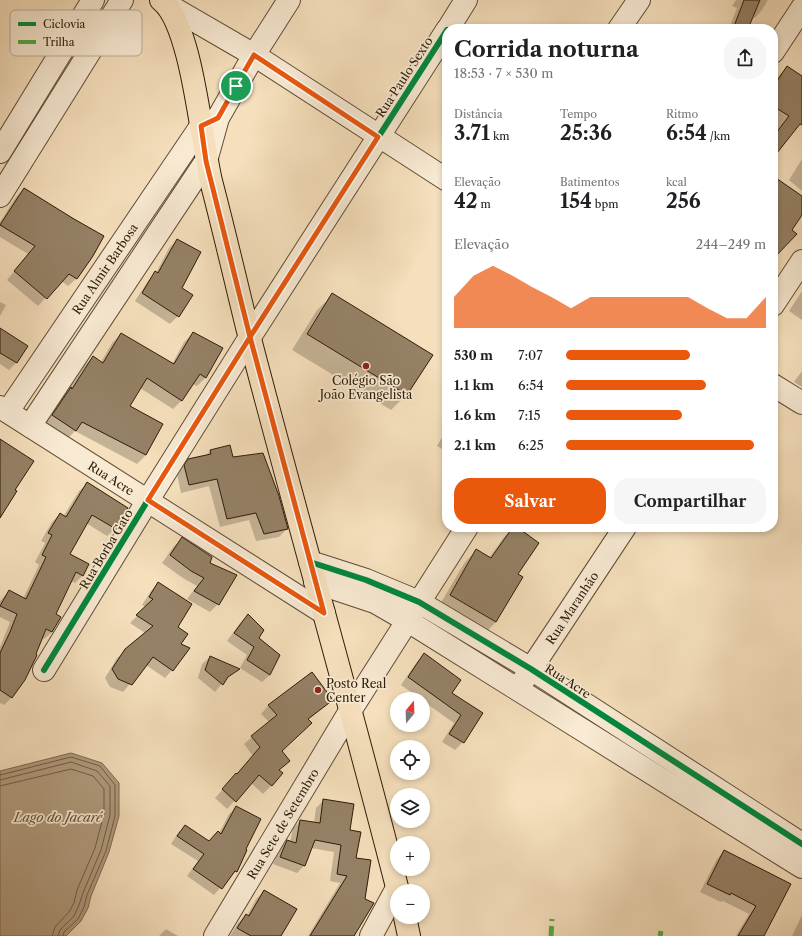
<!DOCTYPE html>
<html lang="pt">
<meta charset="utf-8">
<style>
:root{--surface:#fff;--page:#f6f6f6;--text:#202124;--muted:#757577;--accent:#ea580c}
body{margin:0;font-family:"Libre Caslon Text",serif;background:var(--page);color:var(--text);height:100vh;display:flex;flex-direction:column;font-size:15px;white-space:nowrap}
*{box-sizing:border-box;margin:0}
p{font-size:13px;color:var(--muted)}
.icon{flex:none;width:22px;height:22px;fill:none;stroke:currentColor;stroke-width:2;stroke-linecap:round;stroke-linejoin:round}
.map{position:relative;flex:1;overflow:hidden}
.side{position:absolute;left:442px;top:24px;width:336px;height:508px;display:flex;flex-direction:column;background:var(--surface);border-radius:16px;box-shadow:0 2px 6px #0003}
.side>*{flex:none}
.needle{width:26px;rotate:19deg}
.fabs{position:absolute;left:390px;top:692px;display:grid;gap:8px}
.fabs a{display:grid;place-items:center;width:40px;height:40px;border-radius:50%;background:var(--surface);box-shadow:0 2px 6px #0003;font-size:20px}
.pin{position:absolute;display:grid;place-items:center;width:34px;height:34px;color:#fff;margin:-17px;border:2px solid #fff;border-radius:50%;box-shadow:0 1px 4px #0007}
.round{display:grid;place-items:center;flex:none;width:42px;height:42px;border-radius:16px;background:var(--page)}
.overview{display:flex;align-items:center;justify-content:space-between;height:68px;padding:0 12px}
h1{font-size:22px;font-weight:700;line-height:30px}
.metrics{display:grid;grid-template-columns:repeat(3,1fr);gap:6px;height:68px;padding:4px 12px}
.metrics div{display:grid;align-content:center}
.metrics b{font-size:20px;font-weight:700}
.metrics small{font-size:11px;font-weight:400}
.metrics p{font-size:11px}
.chart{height:112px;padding:8px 12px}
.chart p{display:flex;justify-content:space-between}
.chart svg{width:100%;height:72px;margin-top:4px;fill:var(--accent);opacity:.7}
.action{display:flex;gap:8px;margin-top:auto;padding:8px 12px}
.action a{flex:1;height:46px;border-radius:16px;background:var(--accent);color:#fff;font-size:16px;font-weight:700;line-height:46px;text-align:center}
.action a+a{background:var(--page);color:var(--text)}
ul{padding:0 12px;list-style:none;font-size:13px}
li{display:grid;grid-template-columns:64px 48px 1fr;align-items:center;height:30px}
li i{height:10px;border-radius:5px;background:var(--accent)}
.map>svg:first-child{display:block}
</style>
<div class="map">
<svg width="802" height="936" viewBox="0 0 802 936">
<rect width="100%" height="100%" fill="#f5dfbc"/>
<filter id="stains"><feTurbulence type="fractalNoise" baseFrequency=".005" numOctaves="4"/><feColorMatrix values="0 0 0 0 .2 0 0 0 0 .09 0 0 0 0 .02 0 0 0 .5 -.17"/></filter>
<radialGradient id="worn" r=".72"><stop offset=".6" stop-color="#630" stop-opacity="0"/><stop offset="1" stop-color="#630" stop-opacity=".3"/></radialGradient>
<path fill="#b19c7f" stroke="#7d684f" d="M71 753 102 763 119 783V816L109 852 91 896 88 908 81 921 66 936H0V771Z"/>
<path fill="#0003" d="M736 0H768L762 10 755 18 752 17 747 29H729L737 8 732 6Z
M787 67 802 77V120L773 155V82Z
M802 159V191L789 180Z
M24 189 103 236 76 279 68 286 61 281 38 306 7 280 28 254 0 237V222L16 197Z
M177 240 180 288 178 316 170 324 135 301 148 281 156 273 169 248Z
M802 291V320L789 311Z
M333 295 431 355 406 395 391 410 292 350 317 310Z
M0 302 6 305 0 316Z
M0 330 26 347 16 363 9 370 0 364Z
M193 333 206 377 197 386 193 384 182 400 173 409 140 388 128 407 146 455 137 464 75 431 66 440 44 425 62 398 68 391 84 366 93 357 101 362 112 343 121 334 172 364 184 342Z
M802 371V387L794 382Z
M447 429V452L437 446Z
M210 451 287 529 279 537 256 541 249 520 220 527 209 486 181 493 177 474 181 468 189 460 205 456Z
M87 484 127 508 115 529 107 536 86 523 68 554 82 576 75 583 70 581 54 614 59 617 52 632 44 639 42 638 24 680 11 698 4 705 1 703 0 704V647L10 622 0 617V601L9 591 23 599 39 565 35 562 45 543 41 541 52 522 60 514 63 517 79 491Z
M514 527 516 574 496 622 485 633 439 606 465 562 476 551 489 558 503 538Z
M182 539 208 564 218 604 210 612 187 599 197 586 183 578 162 563 174 546Z
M158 583 177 627 179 644 172 670 165 678 146 665 123 692 110 687 105 678 117 658 145 633 130 623 146 607 142 605 151 591Z
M248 615 258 638 270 675 262 682 240 668 247 655 227 641 240 623Z
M424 655 450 693 482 713 463 742 455 750 442 742 454 723 423 701V699H421L401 685 416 663Z
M210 657 238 669 224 681 215 692 198 678 202 664Z
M312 673 332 700 308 720 281 751 289 761 278 771 282 773 271 786 263 794 251 783 227 809 215 798 253 756 244 744 269 722 261 714 268 706Z
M324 800 349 831 355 859 353 936H308L340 883 330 881 334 852 311 848 305 865 297 873 273 864 280 849 287 841 290 842 293 828 300 821 314 823 316 808Z
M236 807 244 850 236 871 229 878 214 895 187 876 198 861 171 844 178 833 185 826 209 842 219 833 229 814Z
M724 851 789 884 761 936H736L749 914 723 901 721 902 700 892 717 859Z
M264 892 280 936H230L238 923 247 916 256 899Z
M802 915V936H792Z
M166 929 178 936H159Z"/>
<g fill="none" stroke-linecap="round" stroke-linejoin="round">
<path stroke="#705c44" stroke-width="1" d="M0 775 71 757 100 766 115 785V816L106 851 87 895 84 907 78 919 64 932 63 936
M0 780 71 762 97 771 110 786V815L101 850 83 893 79 905 74 916 60 930 58 936
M0 786 71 769 93 776 104 789V814L95 848 77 890 74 903 69 912 55 927 52 936"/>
</g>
<path fill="#958166" stroke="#2e1b08" d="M744 0H760L748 29H733Z
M787 66 802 76V125L800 124 773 158V137L789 116 773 106V87Z
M773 176 802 196V215L792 230 797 234 773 259Z
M24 188 74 219 104 236 93 256 77 279 69 274 47 299 14 271 35 246 0 225Z
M177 239 201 252 182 288 193 295 179 317 142 293 155 271 158 273Z
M332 293 433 355 407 395 307 334Z
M0 328 28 346 17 363 0 353Z
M193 332 223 348 206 378 200 374 182 401 147 378 130 406 163 424 146 455 82 422 76 431 52 415 71 387 72 389 93 356 103 363 121 333 174 364Z
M0 439 34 461 15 490 17 491 0 518Z
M230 445 233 457 263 453 279 496 288 529 264 534 256 513 227 519 217 479 189 485 184 465 188 459 211 454 210 450Z
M87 482 128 508 116 529 92 515 70 554 89 564 83 576 76 572 56 614 61 617 52 632 46 629 36 654 37 655 25 680 12 698 0 690V653L10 632 17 614 0 606 9 590 26 599 46 557 42 555 52 535 48 533 60 513 66 517Z
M513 527H517L539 543 518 574 523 577 496 622 450 595 476 549 491 558Z
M182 537 212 557 210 563 237 575 219 605 194 591 204 578 191 571 170 555Z
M158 582 192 604 178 627 188 634 181 644 190 648 173 671 153 657 132 685 118 679 112 669 125 649 153 626 136 615 153 599 149 597Z
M248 614 264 630 259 638 280 655 270 675 247 660 254 647 234 633Z
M424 653 461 680 452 693 483 713 464 743 449 734 461 715 408 677Z
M210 656 240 669 228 677 223 685 205 670Z
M312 672 333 700 308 719 312 723 282 751 290 761 279 770 283 773 272 786 259 775 236 802 222 789 236 773 237 774 260 747 251 736 277 715 268 705Z
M323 799 354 804 350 830 361 832 356 858 371 860 365 899 374 903 354 936H310L347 876 337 874 341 845 315 840 305 866 280 857 287 840 296 843 300 820 320 823Z
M236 806 261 819 246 849 247 850 237 872 235 871 222 889 193 869 204 854 177 836 185 825 209 841 218 831 221 834Z
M724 850 791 884 764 936H738L756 906 731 893 730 895 707 884Z
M264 890 297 909 281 936H251L237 928 246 914 249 916Z"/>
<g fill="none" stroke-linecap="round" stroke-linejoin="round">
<g stroke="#604c35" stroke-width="24">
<g id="minor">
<path d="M166 4 254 55 447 180"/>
<path d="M448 29 466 0"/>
<path d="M619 29 639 0"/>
<path d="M773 52 802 8"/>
<path d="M0 152 93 0"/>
<path d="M0 196 122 0"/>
<path d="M773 305 802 261"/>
<path d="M773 385 802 403"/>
<path id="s1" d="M0 407 324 613"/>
<path id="s2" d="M8 411 201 126 214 120"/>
<path d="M30 426 206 161 218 118 254 55 289 0"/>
<path d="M310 562 366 580 419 602 531 669 802 844"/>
<path d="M315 582 375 602 408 621 802 867"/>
<path d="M44 670 148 500 250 337 447 30"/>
<path id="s3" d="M523 681 625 527"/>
<path id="s4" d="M215 936 350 711 467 527"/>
<path d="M371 936 397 888"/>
</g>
</g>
<g stroke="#2e1b08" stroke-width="24">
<path id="major" d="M161 0C192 24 201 140 211 181 225 234 237 287 250 339 298 523 351 706 398 891
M405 917 409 936"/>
</g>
<use href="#minor" stroke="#f8ead3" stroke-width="22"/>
<use href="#major" stroke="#f5dfbc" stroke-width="22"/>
<path stroke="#54a941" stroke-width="5" stroke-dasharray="10 5" stroke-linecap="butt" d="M551 936 552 919
M660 936 661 931"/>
<g stroke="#f8ead3" stroke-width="8">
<path id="cycleway" d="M310 562 366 580 419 602 531 669 802 844
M44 670 148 500 250 337 447 30"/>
</g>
<use href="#cycleway" stroke="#00873e" stroke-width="6"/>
</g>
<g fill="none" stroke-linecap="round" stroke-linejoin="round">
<g stroke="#fff" stroke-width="8">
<path id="route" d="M236 86 218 118 201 126 206 161 250 337 148 500 324 613 250 337 378 137 254 55 236 86"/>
</g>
<use href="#route" stroke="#ea580c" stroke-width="5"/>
</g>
<g fill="#8f2418" stroke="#f8ead3" stroke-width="1.5">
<circle cx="366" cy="366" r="4"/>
<circle cx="318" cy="690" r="4"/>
</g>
<g text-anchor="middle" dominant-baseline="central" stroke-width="3.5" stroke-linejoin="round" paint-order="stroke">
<g font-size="12" fill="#2e1b08" stroke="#f8ead3">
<text transform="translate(404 77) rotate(-57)">Rua Paulo Sexto</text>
<text stroke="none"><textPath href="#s2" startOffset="172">Rua Almir Barbosa</textPath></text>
<text stroke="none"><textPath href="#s1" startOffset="132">Rua Acre</textPath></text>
<text transform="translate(106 549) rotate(-59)">Rua Borba Gato</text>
<text stroke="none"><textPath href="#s3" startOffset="88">Rua Maranhão</textPath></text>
<text transform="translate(568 681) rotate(33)">Rua Acre</text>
<text stroke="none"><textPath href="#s4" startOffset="131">Rua Sete de Setembro</textPath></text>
</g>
<g font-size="12" fill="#2e1b08" stroke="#f8ead3">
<text x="366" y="380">Colégio São<tspan x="366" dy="14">João Evangelista</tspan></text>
<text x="326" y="683" text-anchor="start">Posto Real<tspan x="326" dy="14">Center</tspan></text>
</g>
<g font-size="13" font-style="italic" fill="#624f38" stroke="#f8ead3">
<text x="58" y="817">Lago do Jacaré</text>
</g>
</g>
<rect x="10" y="10" width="132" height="46" rx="6" fill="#f8ead3" stroke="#bbac96" stroke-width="1"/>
<rect x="18" y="22" width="18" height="4" fill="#00873e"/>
<rect x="18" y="40" width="18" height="4" fill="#54a941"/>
<g font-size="11" fill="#2e1b08">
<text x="43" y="28">Ciclovia</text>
<text x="43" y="46">Trilha</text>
</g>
<rect width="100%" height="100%" filter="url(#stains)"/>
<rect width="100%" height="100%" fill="url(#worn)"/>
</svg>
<div class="fabs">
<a><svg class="needle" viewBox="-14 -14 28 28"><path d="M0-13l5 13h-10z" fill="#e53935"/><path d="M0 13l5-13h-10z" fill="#757577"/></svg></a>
<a><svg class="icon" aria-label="locate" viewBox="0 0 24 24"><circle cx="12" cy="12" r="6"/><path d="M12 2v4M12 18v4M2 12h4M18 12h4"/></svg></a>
<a><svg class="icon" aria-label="layers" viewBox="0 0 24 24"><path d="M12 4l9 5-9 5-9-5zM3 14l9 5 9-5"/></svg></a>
<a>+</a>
<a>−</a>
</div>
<div class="pin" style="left:236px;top:86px;background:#1e9e55"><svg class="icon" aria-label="arrive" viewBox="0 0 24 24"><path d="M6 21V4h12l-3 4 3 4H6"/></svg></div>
<section class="side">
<div class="overview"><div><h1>Corrida noturna</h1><p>18:53 · 7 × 530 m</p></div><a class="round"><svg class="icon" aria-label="share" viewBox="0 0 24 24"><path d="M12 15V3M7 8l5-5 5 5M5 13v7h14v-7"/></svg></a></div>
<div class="metrics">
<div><p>Distância</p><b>3.71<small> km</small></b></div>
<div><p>Tempo</p><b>25:36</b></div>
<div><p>Ritmo</p><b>6:54<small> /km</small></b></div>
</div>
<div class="metrics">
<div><p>Elevação</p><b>42<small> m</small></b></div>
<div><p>Batimentos</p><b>154<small> bpm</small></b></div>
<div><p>kcal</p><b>256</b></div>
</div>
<div class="chart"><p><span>Elevação</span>244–249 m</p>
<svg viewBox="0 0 160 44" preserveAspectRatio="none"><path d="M0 44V25L10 12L20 6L30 12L40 19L50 25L60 32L70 25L80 25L90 25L100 25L110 25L120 25L130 32L140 38L150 38L160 25V44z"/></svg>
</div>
<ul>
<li><b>530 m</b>7:07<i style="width:62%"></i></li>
<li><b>1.1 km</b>6:54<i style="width:70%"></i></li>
<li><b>1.6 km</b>7:15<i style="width:58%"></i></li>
<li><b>2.1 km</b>6:25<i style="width:94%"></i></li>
</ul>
<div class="action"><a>Salvar</a><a>Compartilhar</a></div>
</section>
</div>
